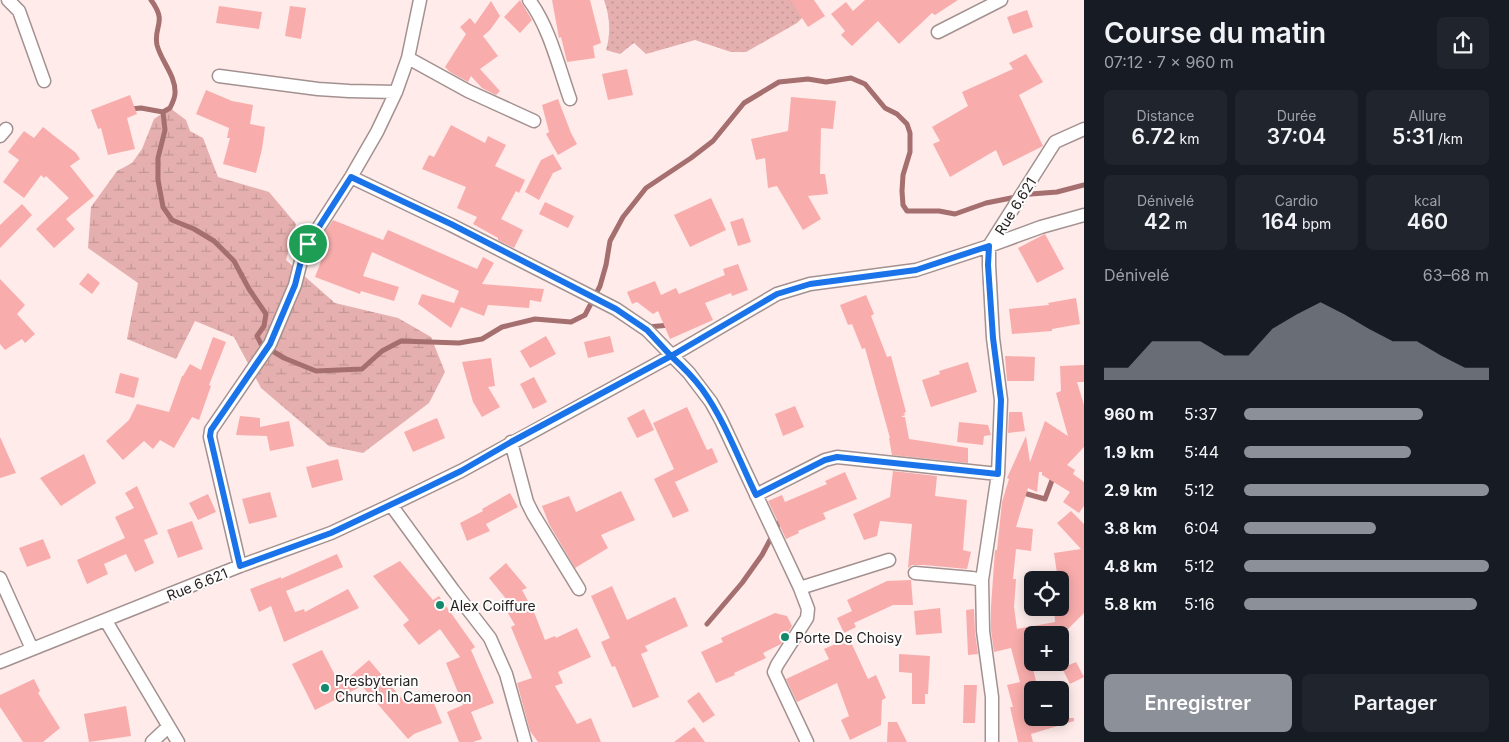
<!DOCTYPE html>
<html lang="fr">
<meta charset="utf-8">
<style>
:root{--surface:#171b24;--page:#20242c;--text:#f1f3f6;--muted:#9ea1a6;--accent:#8c9099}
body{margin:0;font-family:Inter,sans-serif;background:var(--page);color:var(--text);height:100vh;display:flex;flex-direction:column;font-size:19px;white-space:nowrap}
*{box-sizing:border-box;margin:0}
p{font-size:16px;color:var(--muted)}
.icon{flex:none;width:28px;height:28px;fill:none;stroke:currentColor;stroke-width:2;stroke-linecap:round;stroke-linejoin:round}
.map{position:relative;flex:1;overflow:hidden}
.sheet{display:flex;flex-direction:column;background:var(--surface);width:425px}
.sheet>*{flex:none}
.fabs{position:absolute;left:1024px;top:571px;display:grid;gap:10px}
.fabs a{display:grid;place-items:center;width:45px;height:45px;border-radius:8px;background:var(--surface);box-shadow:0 2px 12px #0003;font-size:25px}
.pin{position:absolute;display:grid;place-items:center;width:42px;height:42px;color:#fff;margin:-21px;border:2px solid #fff;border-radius:50%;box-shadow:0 1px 5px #0007}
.round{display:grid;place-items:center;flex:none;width:52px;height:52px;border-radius:8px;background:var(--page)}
.headline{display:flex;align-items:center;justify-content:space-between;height:85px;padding:0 20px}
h1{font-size:28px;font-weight:600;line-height:38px}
.metrics{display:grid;grid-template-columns:repeat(3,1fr);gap:8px;height:85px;padding:5px 20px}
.metrics div{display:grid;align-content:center;border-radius:8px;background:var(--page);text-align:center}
.metrics b{font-size:21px;font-weight:600}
.metrics small{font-size:14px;font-weight:400}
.metrics p{font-size:14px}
.chart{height:140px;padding:10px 20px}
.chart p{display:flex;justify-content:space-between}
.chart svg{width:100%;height:90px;margin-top:5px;fill:var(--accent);opacity:.7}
.primary-button{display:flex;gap:10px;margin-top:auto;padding:10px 20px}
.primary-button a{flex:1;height:58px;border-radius:8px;background:var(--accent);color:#fff;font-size:20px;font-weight:600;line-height:58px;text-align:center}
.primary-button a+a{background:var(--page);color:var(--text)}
ul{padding:0 20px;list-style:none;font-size:16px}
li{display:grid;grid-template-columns:80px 60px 1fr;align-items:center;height:38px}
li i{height:12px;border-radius:6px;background:var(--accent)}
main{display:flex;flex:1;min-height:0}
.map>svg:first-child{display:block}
</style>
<main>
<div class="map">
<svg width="1084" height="742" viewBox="0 0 1084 742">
<defs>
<pattern id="grass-dots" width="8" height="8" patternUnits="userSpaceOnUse" patternTransform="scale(1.25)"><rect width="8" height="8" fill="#e4afae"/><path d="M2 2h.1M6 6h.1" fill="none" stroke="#c39695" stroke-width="1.8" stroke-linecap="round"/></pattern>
<pattern id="wetland-marsh" width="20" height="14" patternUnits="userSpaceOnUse" patternTransform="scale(1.25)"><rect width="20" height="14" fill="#e4afae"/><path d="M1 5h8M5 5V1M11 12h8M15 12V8" fill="none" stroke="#c39695"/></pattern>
</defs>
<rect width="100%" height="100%" fill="#feebea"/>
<path fill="url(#grass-dots)" d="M604 0H802L803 17 797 23 746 52H731L695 40 646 54 634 43 620 54 606 50C611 34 610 16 604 0Z"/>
<path fill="url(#wetland-marsh)" d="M170 108 186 120 190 131 203 138 218 177 269 192 296 224 286 260 335 303 398 318 431 337 445 372 429 403 363 453 329 446 261 388 234 337 195 321 176 359 127 339 138 283 88 248 91 207 117 171 132 163 142 149 154 119Z"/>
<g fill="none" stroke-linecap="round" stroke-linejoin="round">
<path stroke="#a46f6e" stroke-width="5" d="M151 0C168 23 153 26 157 45 161 61 176 76 175 93 175 98 172 104 170 108L163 112 165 130 158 158V180L163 207 172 220 194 229 214 241 234 261 249 289 266 314 264 326 257 336 261 344 284 358 316 371 362 369 382 351 401 341 459 343 482 339 502 327 535 319 571 322 585 315 600 286 606 265 610 241 623 217 646 188 691 158 713 141 744 103 779 82 808 79 826 82 851 78 865 84 885 108 897 114 907 124 910 133V152L903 175 902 191 903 205 907 211H939L955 214 986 203 1031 194 1057 192 1084 185
M130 109 141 108 163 112
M648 327 670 325
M1020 492 1045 499 1054 475
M707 624 742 583 762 555 781 519"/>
</g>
<path fill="#f8adac" d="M520 0 532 20 520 33 504 17Z
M552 0H590L601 43 593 46 595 58 567 62 561 37 559 38Z
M790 0H814L825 16 808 27Z
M865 0H958L935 15 932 13 899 44 878 21 852 46 841 35 845 31 831 14 846 2 853 11Z
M491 1 500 16 490 30 483 36 498 56 480 69 500 91 496 95 482 88 471 76 468 82 450 72 445 67 466 34 460 27 470 18 475 24Z
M219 6 262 12 259 29 216 23Z
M290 6 306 8 301 39 285 36Z
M1027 10 1033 27 1013 34 1007 17Z
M1026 54 1043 82 1019 95 1043 146 1003 166 996 150 950 177 933 144 940 141 932 127 968 106 962 92 1013 69 1009 63Z
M627 69 633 95 608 100 602 74Z
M206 90 232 101 253 105 250 124 265 127 262 149 256 173 223 164 230 138H227L229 128 196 114Z
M130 95 137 114 127 118 135 149 108 155 101 128 98 129 91 110Z
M791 97 836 101 833 129 821 128 820 174H825L828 194 808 196 821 219 803 230 777 186 768 188 765 158 756 160 751 139 788 131Z
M558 99 571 133 577 144 558 155 546 134 549 132 542 105Z
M451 125 485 143 488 136 506 145 495 166 525 180 519 193 516 191 501 219 523 230 514 248 498 240V238L473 224 477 217 457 208 466 187 422 169 429 155 434 157Z
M43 127 76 153 80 159 70 166 94 196 66 219 75 229 54 248 36 229 69 198 46 176 44 178 41 175 24 198 3 182 19 160 8 152 24 131 34 138Z
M553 154 562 169 553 173 539 200 525 192 541 160Z
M711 198 726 230 690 247 674 215Z
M545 202 574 216 568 228 539 214Z
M22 204 32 215 0 248V225Z
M743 218 751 242 738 246 730 222Z
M333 220 383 240 388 230 477 269 483 257 494 263 482 284 544 289 541 302 530 300 529 308 488 305 484 316 461 307 451 328 418 304 422 294 454 303 459 291 372 252 363 276 399 287 394 301 361 291 360 294 315 277 326 248 320 245 324 233Z
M1045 234 1064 269 1037 283 1018 248Z
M738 264 748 290 732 296 731 293 705 303 713 320 670 339 658 311 653 314 637 302 632 304 627 292 655 281 661 295 676 288 679 294 725 275 723 269Z
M88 273 100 283 92 294 79 284Z
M0 279 25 305 17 314 35 334 25 343 22 339 5 350 0 344Z
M866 295 874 314 871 316 887 357 891 356 906 412 904 413 905 415 901 417H905L909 439 968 448V463L892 455 889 438H890L865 348 862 349 852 324 848 325 840 305Z
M1076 298 1080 324 1052 329V331L1012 334 1009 309 1049 305 1048 303Z
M546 336 556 354 530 368 520 351Z
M610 336 614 352 588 358 584 342Z
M213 337 226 342 209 385 211 386 199 420 192 417 174 448 160 440 153 449 144 441 123 460 106 441 129 420 137 404 169 412 182 376H183L190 364 201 370Z
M1005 356 1035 357 1034 381H1007Z
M491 358 495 386 488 387 500 407 482 417 473 402 462 362Z
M968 362 977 392 931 407 922 380 940 374 939 371Z
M1084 365V382H1077L1084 405V447L1067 465 1075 470 1073 474 1084 482V506L1079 513 1063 502 1070 492 1042 475V472H1039L1037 492 1028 488 1016 527 1033 529 1031 551 1016 549 1013 579H1016L1014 607 1017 629 1055 622 1054 608H1060V580H1058L1054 553 1081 549 1057 523 1071 511 1084 524V613L1062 635H1032V642H1028L1032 662 1035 667 1033 668 1038 690H1032V695L1029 696 1032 718H1074V721L1031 734 1033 742H1018L1010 707H1013L1007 685 1020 682 1011 648 994 652 991 630V606L995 550H997L1002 502 1009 479 1007 478 1026 436 1030 462 1045 421 1068 436 1056 393 1061 391 1060 366Z
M120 373 139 378 134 398 115 393Z
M534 377 547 402 533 409 520 384Z
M795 406 804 427 783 436 775 414Z
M687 407 707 450 712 448 718 462 675 482 689 511 673 518 654 479 674 469 653 423Z
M644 409 654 430 637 438 627 418Z
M1009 412H1022L1025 431 1008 433Z
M240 416 260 418V427L289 421 294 446 270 451 267 436 236 435Z
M437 418 445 438 413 452 404 432Z
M959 422 988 425 991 435 984 436 983 445 957 442Z
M0 437 16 473 0 478Z
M84 454 96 483 61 506 40 478Z
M338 459 343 480 312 488 306 467Z
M893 471 937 476 935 496 967 500 963 550 971 552 967 569 924 565H912L908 568 912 524 880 521 877 536 864 540 853 514 890 497Z
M845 472 857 499 823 513 826 519 798 531 799 533 786 539 768 501 782 495 785 502 827 484 825 481Z
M137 486 158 534 144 540 154 563 135 572 126 554 104 564 108 574 87 584 77 560 125 538 115 517 134 508 125 493Z
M621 491 635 520 601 535 608 548 575 568 549 524 542 506 569 496 576 512Z
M270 492 277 517 249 524 242 499Z
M510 493 518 507 486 524 490 531 467 541 460 523 483 511 482 509Z
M208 494 216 512 198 520 189 503Z
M192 521 203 549 178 558 167 530Z
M43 539 51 558 27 567 19 548Z
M337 554 343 567 286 591 295 612 304 609 305 612 348 589 359 608 284 642 271 606 259 612 250 589 281 577V579Z
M400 561 433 600 439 596 475 647 471 650 494 703 471 712 482 739 473 742H459L447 712 463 705 446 663 460 657 440 629 419 645 403 625 409 620 373 576Z
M506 563 527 588 522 590 534 612 545 640 555 636 556 638 577 628 591 657 558 672 563 683 555 686 577 724 591 718 601 742H538L530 731 517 683 532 678 511 627 515 625 502 603 507 600 489 578Z
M911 580 913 605H893L854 623 856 627 844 633 837 618 852 611 847 600 887 581Z
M612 586 627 620 675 597 688 626 645 646 648 651 641 654 659 697 633 708 615 666 612 667 601 642 610 638 591 596Z
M940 608 942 633 916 635 914 611Z
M974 609 975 632 978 654 968 655 966 610Z
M775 613 787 616 792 626 781 644 763 653 766 658 734 673 735 675 716 683 701 652 723 642 721 638Z
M849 638 868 679 876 675 886 698 882 700 881 725 850 740 841 720 849 716 837 683 797 702 786 679 829 659 824 649Z
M322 650 340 685 369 660 404 701 429 691 442 723 414 734 408 739 362 686 315 710 292 664Z
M899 654 930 656 928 694H925V704H912V673L899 672Z
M1076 662 1084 677 1070 684 1062 668Z
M34 679 40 691 38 693 60 728 43 742H23L0 707V695Z
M964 685H977L975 723H963Z
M699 692 715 715 703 723 687 701Z
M126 706 131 736 89 742 84 714Z
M888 722H897L907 742H887Z
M694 727 705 742H674Z"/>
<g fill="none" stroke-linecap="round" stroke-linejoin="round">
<g stroke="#a39190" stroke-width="15">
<path id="minor" d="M8 0 19 11 44 81
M529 0C549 26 559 68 570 99
M938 32 1001 0
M408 58 468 91 534 121
M219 76 318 89 349 91 396 92
M0 136 6 129
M351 177 451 225 616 309 647 330 689 373 711 402 721 420 800 588 808 609 807 618 777 665 774 672 807 742
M511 442 527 502 533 514 579 589
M756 495 825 460 837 457 998 474
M391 505 453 590 490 638 506 674 525 742
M240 566 210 437 211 430 270 344 295 285 302 257 308 244 351 177 377 132 396 92 408 58 420 0
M915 573 972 578 982 580
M0 578 32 649
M800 588 889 560
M106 621 178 742
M0 662 240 566 331 533 391 505 461 471 671 356 777 294 810 284 916 270 989 246 1055 142 1084 129
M152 742 168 727
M992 742V697L983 631 982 580 998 474 1001 400 993 338 989 265V246L1041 227 1084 215"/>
</g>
<use href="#minor" stroke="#fff" stroke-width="12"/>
</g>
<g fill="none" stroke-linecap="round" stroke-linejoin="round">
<g stroke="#fff" stroke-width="10">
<path id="route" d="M308 244 302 257 295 285 270 344 211 430 210 436 240 566 331 533 426 488 461 471 511 442 671 356C682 366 693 377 702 389 725 421 739 460 756 495L825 460 837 457 998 474 1001 400 993 338 988 265 989 246 916 270 810 284 777 294 671 356 647 330 616 309 451 224 351 177 308 244"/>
</g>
<use href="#route" stroke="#1a73e8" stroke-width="6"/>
</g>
<g fill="#12896b" stroke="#fdfdfd" stroke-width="2">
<circle cx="440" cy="605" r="5"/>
<circle cx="785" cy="637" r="5"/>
<circle cx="325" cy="688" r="5"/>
</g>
<g text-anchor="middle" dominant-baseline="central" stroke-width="4" stroke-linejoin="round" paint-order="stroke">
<g font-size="14" fill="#251e1e" stroke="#fdfdfd">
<text transform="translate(1015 206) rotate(-58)">Rue 6.621</text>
<text transform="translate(197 584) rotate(-22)">Rue 6.621</text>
</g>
<g font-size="14" fill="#251e1e" stroke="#fdfdfd" text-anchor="start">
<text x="450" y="605">Alex Coiffure</text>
<text x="795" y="637">Porte De Choisy</text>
<text x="335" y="680">Presbyterian<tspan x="335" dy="16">Church In Cameroon</tspan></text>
</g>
</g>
</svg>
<div class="fabs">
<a><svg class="icon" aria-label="locate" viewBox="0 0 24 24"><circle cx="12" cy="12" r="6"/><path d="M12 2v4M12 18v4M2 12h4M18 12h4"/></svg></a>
<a>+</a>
<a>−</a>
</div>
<div class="pin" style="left:308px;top:244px;background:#1e9e55"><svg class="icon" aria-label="arrive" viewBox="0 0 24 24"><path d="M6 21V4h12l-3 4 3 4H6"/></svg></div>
</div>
<section class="sheet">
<div class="headline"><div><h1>Course du matin</h1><p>07:12 · 7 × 960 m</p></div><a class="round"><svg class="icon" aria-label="share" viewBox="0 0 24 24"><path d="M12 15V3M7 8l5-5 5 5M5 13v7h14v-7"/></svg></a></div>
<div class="metrics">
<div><p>Distance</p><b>6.72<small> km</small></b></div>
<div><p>Durée</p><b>37:04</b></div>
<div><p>Allure</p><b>5:31<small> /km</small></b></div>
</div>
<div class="metrics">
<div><p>Dénivelé</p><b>42<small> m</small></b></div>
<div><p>Cardio</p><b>164<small> bpm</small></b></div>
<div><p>kcal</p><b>460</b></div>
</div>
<div class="chart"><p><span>Dénivelé</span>63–68 m</p>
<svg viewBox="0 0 160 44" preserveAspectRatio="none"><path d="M0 44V38L10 38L20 25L30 25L40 25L50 32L60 32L70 19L80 12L90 6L100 12L110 19L120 25L130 25L140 32L150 38L160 38V44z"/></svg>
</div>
<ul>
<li><b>960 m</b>5:37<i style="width:73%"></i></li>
<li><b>1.9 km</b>5:44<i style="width:68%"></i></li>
<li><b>2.9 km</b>5:12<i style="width:100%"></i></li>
<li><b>3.8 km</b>6:04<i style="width:54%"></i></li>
<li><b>4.8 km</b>5:12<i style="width:100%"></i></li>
<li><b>5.8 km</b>5:16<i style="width:95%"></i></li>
</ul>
<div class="primary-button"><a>Enregistrer</a><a>Partager</a></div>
</section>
</main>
